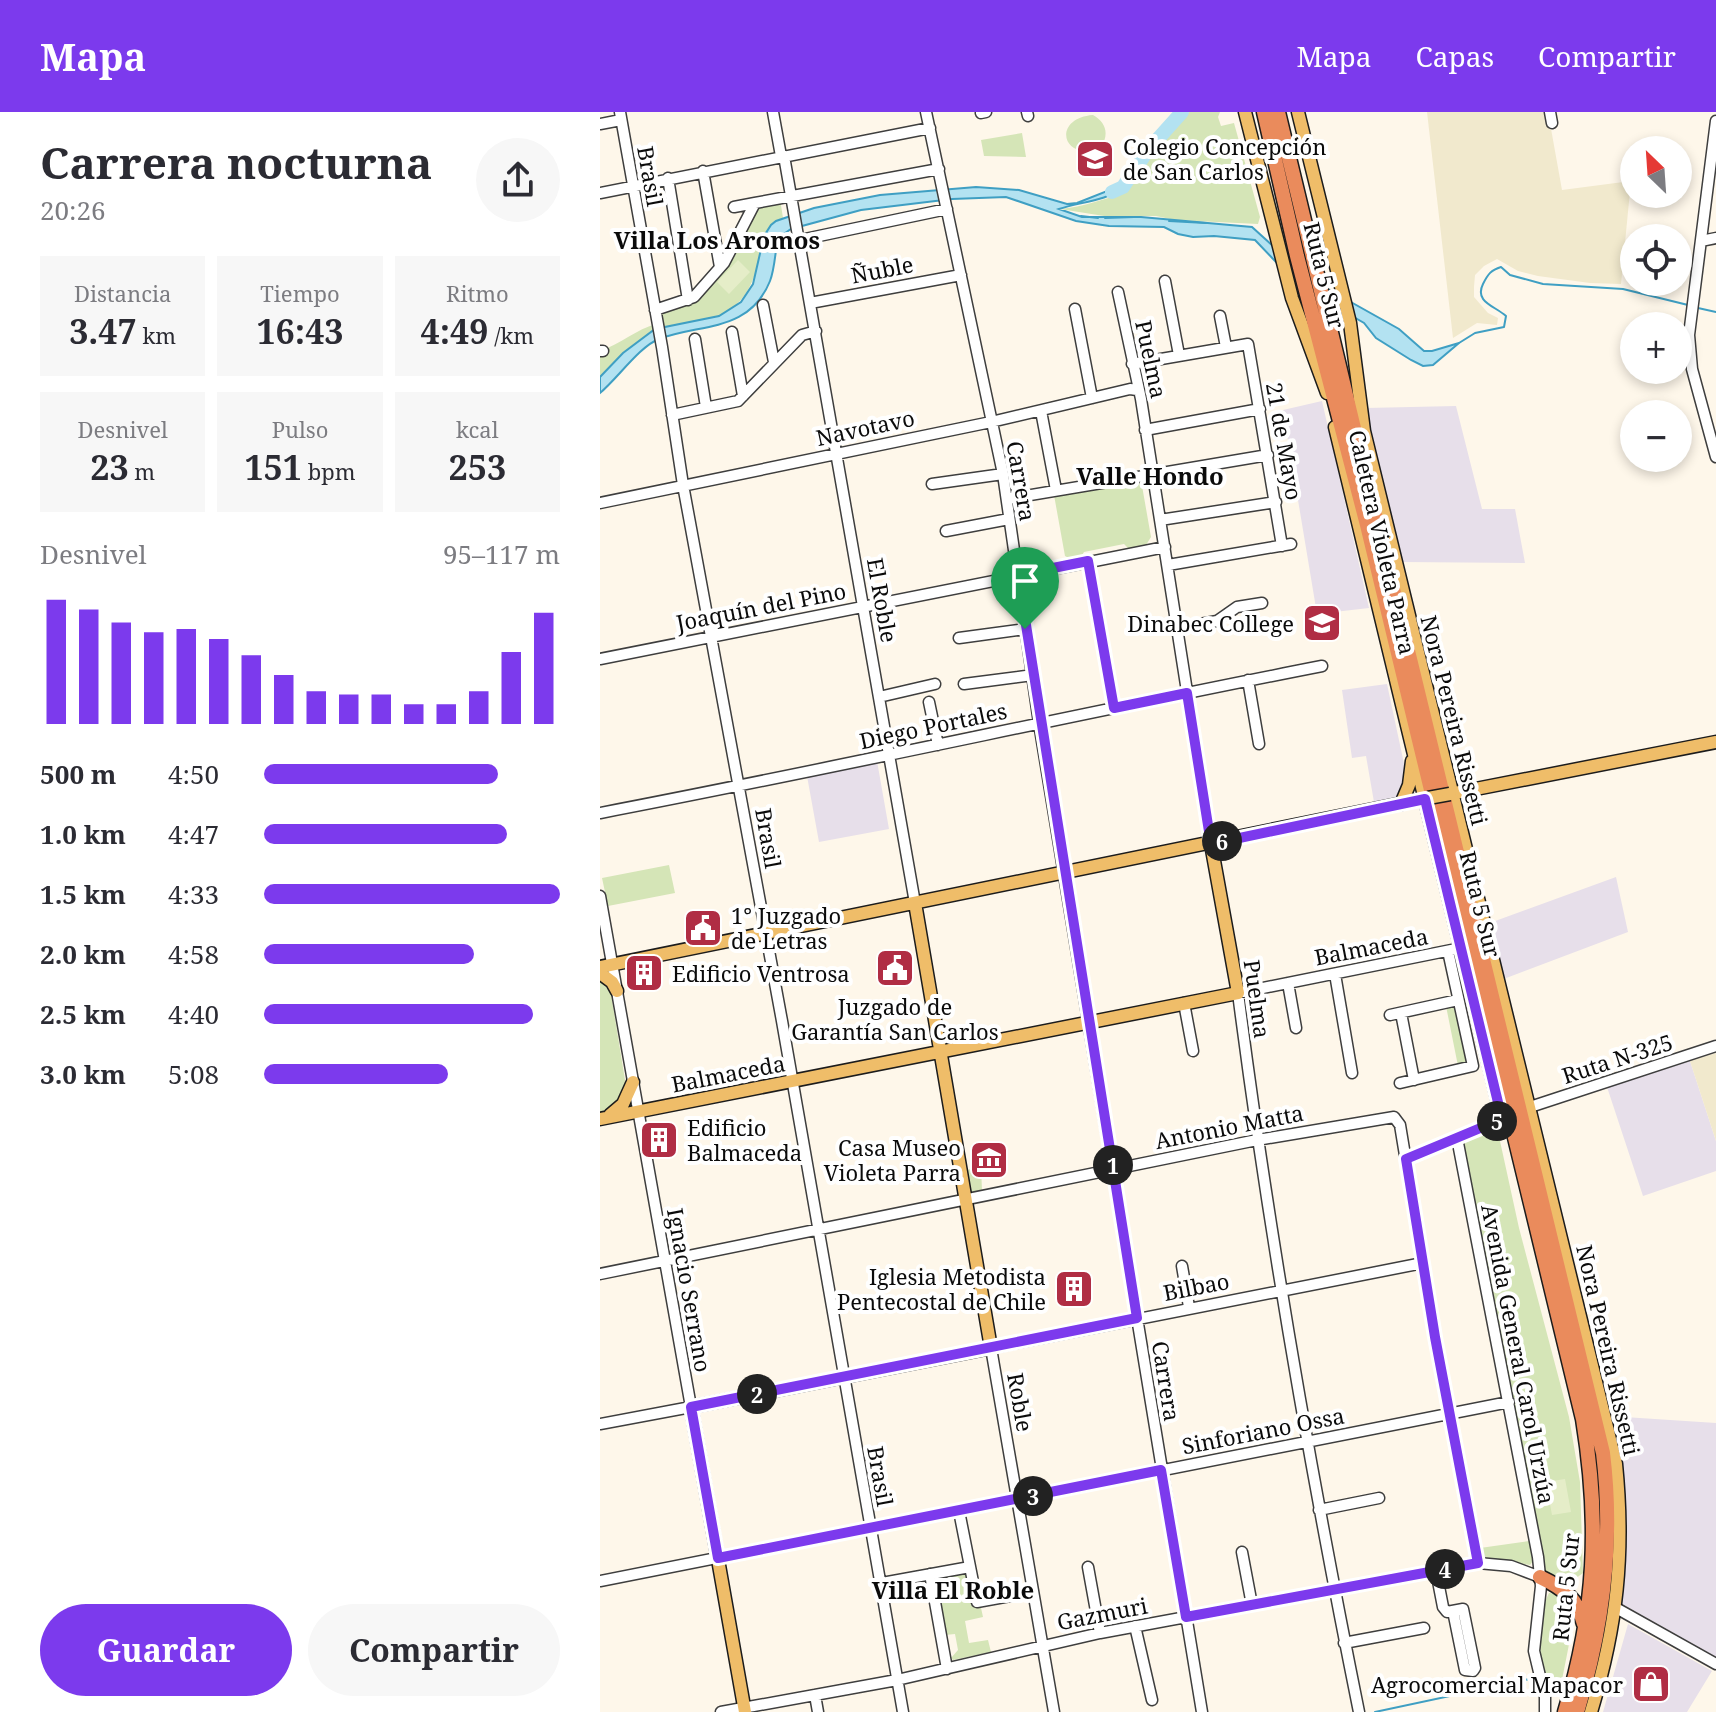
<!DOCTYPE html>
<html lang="es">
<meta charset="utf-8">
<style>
:root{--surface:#fff;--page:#f7f7f7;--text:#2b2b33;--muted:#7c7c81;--accent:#7c3aed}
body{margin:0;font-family:"Noto Serif",serif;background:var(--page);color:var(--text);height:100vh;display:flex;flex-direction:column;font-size:30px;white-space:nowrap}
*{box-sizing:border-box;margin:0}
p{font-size:26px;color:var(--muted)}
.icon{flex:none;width:44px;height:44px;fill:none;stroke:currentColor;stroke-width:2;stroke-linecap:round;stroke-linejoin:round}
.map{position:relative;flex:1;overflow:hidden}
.details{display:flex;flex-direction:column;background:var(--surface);width:600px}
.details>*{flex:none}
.needle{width:52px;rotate:335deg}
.buttons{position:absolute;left:1020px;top:24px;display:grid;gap:16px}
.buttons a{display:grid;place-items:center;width:72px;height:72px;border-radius:50%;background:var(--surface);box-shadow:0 4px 12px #0003;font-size:40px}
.pin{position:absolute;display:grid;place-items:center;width:68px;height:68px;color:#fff;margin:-82px -34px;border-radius:50% 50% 50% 0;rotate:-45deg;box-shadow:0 0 8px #0007}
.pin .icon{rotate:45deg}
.km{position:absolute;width:40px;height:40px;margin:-20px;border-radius:50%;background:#222;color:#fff;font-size:22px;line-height:40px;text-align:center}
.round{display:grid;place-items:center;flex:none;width:84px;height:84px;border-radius:42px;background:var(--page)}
.headline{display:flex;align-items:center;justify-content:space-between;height:136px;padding:0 40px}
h1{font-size:44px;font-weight:700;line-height:60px}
.figures{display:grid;grid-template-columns:repeat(3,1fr);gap:12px;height:136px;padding:8px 40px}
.figures div{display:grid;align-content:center;border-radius:0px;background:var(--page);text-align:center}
.figures b{font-size:34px;font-weight:700}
.figures small{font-size:22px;font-weight:400}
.figures p{font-size:22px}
.chart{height:224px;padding:16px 40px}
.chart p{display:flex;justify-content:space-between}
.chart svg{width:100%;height:144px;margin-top:8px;stroke:var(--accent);stroke-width:6}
.button{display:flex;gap:16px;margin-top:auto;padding:16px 40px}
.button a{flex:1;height:92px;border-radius:48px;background:var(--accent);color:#fff;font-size:32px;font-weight:700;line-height:92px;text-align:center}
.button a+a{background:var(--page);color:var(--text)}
ul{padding:0 40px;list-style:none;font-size:26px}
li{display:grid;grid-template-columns:128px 96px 1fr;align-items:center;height:60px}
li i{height:20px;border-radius:10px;background:var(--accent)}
header{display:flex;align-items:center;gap:48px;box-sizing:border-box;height:112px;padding:0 40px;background:var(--accent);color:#fff}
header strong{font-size:38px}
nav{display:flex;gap:44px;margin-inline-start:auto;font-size:28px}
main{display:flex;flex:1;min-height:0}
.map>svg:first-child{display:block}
</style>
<header>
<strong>Mapa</strong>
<nav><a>Mapa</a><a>Capas</a><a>Compartir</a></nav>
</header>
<main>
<section class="details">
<div class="headline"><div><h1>Carrera nocturna</h1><p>20:26</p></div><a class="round"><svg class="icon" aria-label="share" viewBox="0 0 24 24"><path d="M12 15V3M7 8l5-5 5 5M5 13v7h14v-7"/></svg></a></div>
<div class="figures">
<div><p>Distancia</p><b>3.47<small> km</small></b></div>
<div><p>Tiempo</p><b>16:43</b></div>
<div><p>Ritmo</p><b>4:49<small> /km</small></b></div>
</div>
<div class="figures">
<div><p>Desnivel</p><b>23<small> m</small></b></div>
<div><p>Pulso</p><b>151<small> bpm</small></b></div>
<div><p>kcal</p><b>253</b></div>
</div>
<div class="chart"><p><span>Desnivel</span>95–117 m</p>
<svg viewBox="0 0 160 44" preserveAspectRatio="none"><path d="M5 44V6M15 44V9M25 44V13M35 44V16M45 44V15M55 44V18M65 44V23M75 44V29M85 44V34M95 44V35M105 44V35M115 44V38M125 44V38M135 44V34M145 44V22M155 44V10"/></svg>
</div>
<ul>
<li><b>500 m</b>4:50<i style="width:79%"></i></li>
<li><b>1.0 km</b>4:47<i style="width:82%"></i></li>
<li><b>1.5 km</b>4:33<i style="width:100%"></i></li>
<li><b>2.0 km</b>4:58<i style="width:71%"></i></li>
<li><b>2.5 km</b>4:40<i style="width:91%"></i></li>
<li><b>3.0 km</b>5:08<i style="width:62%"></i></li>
</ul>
<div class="button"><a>Guardar</a><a>Compartir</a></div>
</section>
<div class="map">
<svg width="1116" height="1600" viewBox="0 0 1116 1600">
<rect width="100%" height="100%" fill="#fef7ea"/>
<path fill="#e7dfea" d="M722 289 769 496 717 502 683 298Z
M856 294 882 397H915L925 451 802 450 766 296Z
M787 572 806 661 798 686 774 690 766 644 752 646 742 578Z
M277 649 289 717 219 730 207 664Z
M1016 765 1028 820 901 868 887 812Z
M1090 949 1116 1029V1059L1043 1084 1007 975Z
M1009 1304 1116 1311V1545L1022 1492 1024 1391Z
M1028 1512 1112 1559 1087 1600H1003Z"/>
<path fill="#f1e9cd" d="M827 0H948L962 78 1031 69 1021 172 990 171 938 164 918 159 897 147 884 154 875 163 874 175V185L888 201 898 206 897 213 877 211 853 226Z
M1116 941V1029L1090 949Z"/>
<path fill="#d5e5b7" d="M589 0H620L618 5 621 14 634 11 660 105 658 112 575 108 556 104H504L460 97C482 95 501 88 522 82L553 40Z
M493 3C506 10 510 23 500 36 461 50 452 6 493 3Z
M422 21 426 45 384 44 381 28Z
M180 87 183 106C149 119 172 175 123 202 104 213 77 213 55 217L23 241 0 265V239C21 232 36 217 57 212V199L94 186 156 92Z
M541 368 551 425 546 433 529 437 524 432 484 440 481 445 471 447 465 444 454 383Z
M69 753 75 781 8 794 2 766Z
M0 866 11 882 26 974C22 987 14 997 0 1000Z
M855 892 868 952 858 954 846 894Z
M885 1022 897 1024 900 1029 919 1116 969 1305 980 1370 983 1461C970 1472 953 1473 944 1457L863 1034 866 1027Z
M401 1037 404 1052 381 1054 382 1079 371 1081 364 1059 377 1055 374 1042Z
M929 1429 933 1449 930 1453 882 1445 880 1436Z
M364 1460 368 1461 374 1495 381 1496 383 1505 365 1509 369 1531 388 1528 391 1540 353 1548 351 1546 358 1538 355 1522 345 1523 335 1468 338 1465Z
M949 1481C963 1482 971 1493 974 1507L960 1578 951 1579C938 1550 934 1510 949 1481Z"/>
<path fill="#e5edc8" d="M138 148 150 160 129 182 117 170Z
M965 1367 971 1400 952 1403 946 1370Z"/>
<path fill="#b3e2f1" stroke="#3f9fc3" stroke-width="2" d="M523 68 526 70 525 75C506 89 480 90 459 97L482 105H541L652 115 708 166 799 217 824 239H832L859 231 833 253 823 254 811 248 776 226 764 211 698 173 655 128 614 124 593 125 578 122 564 115 509 114 476 109 406 85 352 87 261 98 191 117 178 126C175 140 175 156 170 169 149 221 101 211 59 227 40 234 17 267 0 281V265L23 241 55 217 119 204 141 190 153 172 164 124 171 113 176 109 214 96 280 83 376 75 419 78 467 92 477 91 515 76Z"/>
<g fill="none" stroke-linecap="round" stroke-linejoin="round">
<path stroke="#3f9fc3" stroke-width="2" d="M481 104 498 106
M505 106 534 105
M569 109 606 111
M1098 196 1116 200
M859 231 875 221 904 215 906 204C895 194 874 190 883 172 888 162 891 158 901 155L910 163 943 172 1023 177 1088 193
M775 1600 934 1566"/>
<path stroke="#b3e2f1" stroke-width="14" d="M512 80 523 75 548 38 582 0"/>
<g stroke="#3e3e3e" stroke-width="13">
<path id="minor" d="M20 0 62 235 83 373 182 909 303 1600
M173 0 181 44
M326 0 403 362 439 611 602 1600
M427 0 428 4
M950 0 952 11
M381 1 386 0
M1116 9 1089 223 1092 257 1116 345
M0 12 21 8
M184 44 315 791
M103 59 120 155
M68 66 88 188
M0 81 330 16
M134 95 155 91
M200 128 347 97
M1101 129 1116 126
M565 169 579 243
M518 180 541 287 611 732
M210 191 361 163
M163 193 174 250
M475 197 492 286
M55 198 94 185 124 151 155 91 339 57
M620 204 626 235
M132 220 143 284
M95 227 106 295
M0 239H3
M532 252 648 232 682 434
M441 299 456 378
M72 303 138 289 202 223 216 219
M545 318 660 297
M332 372 403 362
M407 387 668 343
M0 391 391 310 530 277 537 278
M560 408 676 390
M346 419 409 407
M488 449 514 596
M568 453 691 432
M578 516 617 509 637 495 662 491
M359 526 425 517
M0 547 565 435
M648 568 659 632
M364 572 433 563
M279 585 335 572
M329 590 338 633
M0 701C241 655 481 601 722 554
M0 784 91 1295 0 1312
M735 862 752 961
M688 871 696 916
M584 891 593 939
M801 901 814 968
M790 903 858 888
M800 971 873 954 848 839
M930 995 1116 934
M857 1026 938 1445 941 1474 934 1539 945 1585V1600
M806 1047 902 1007
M582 1154 589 1195
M0 1162 657 1028 794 1005 800 1013 835 1225 878 1451
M719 1398 779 1386
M359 1399 377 1490 433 1480
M642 1440 652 1493
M488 1455 500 1521
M836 1459 843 1495 847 1500 863 1497 875 1556 873 1559 865 1558 853 1499
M330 1462 347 1557
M0 1469 909 1290
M282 1471 370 1455
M1016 1496 1116 1552
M535 1514 552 1588
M744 1531 824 1516
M215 1583 218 1600
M121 1600 297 1568 500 1521 878 1451 911 1454 940 1465
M454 1600 391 1236 823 1151
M759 1600C711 1362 669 1122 638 881L861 836"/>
</g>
<g stroke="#1c1c1c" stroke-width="15">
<path id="major" d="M645 0 692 186 727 281
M698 0 750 211 764 319 1016 1352C1025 1442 1017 1514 991 1600
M735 315 902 1007
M850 682 1116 630
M801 692 809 673 812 649
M0 855 828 686
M0 861 12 870 17 879
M10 1003 23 992 33 970
M0 1007 638 881 611 732
M145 1600 91 1295 391 1236 315 791"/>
</g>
<g stroke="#1c1c1c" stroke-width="17">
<path id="highway" d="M664 0 697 144 767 413 983 1307C1000 1412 996 1497 965 1600
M678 0 777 412
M784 440 1003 1341C1014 1429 1003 1515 977 1600
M940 1465C963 1476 977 1486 984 1512"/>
</g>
<use href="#minor" stroke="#fff" stroke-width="10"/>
<use href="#major" stroke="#efbd69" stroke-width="12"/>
<use href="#highway" stroke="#ea8b5c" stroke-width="14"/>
<g stroke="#1c1c1c" stroke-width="15" stroke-linecap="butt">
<path id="major-bridge" d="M828 686 850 682"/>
</g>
<use href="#major-bridge" stroke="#efbd69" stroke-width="12"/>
</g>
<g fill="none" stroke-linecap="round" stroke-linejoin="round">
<g stroke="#fff" stroke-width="16">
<path id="route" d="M488 449 514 596 587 581 611 732 825 687 902 1007 806 1047 835 1225 878 1451 586 1505 561 1358 118 1446 91 1295 537 1206 418 463Z"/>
</g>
<use href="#route" stroke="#7c3aed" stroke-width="10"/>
</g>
<defs>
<g id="school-square" transform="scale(2)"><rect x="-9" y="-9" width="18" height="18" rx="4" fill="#b02d44" stroke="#fff"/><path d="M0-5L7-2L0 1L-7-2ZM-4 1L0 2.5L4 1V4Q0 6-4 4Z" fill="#fff"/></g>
<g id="civic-square" transform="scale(2)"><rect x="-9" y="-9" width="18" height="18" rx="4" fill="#b02d44" stroke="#fff"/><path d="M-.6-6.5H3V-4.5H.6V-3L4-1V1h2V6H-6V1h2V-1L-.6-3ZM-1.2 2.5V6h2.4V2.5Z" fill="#fff"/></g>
<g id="building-square" transform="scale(2)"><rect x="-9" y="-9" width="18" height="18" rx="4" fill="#b02d44" stroke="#fff"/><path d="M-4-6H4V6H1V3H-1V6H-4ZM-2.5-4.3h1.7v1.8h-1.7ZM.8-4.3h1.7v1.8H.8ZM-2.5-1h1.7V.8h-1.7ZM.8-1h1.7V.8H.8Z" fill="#fff"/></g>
<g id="museum-square" transform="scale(2)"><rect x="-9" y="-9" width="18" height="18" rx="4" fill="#b02d44" stroke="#fff"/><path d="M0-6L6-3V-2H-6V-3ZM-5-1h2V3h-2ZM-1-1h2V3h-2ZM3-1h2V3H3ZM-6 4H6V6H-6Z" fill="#fff"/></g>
<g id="shop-square" transform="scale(2)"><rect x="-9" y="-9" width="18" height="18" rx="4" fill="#b02d44" stroke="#fff"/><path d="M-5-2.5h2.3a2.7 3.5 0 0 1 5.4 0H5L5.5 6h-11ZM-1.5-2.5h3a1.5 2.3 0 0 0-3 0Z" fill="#fff"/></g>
</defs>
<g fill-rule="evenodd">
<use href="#school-square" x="495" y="47"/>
<use href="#school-square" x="722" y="511"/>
<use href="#civic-square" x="103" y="816"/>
<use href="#civic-square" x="295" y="856"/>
<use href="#building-square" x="44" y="861"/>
<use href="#building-square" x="59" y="1028"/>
<use href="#museum-square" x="389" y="1048"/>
<use href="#building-square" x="474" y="1177"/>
<use href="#shop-square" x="1051" y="1572"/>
</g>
<g text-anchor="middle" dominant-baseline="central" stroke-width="8" stroke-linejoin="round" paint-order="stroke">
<g font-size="22" fill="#0b0b0b" stroke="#fff" text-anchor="start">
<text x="523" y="34">Colegio Concepción<tspan x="523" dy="25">de San Carlos</tspan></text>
<text x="694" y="511" text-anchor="end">Dinabec College</text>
<text x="131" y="803">1° Juzgado<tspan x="131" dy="25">de Letras</tspan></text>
<text x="72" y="861">Edificio Ventrosa</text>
<text x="295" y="894" text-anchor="middle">Juzgado de<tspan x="295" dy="25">Garantía San Carlos</tspan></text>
<text x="87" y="1015">Edificio<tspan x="87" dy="25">Balmaceda</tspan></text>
<text x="361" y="1035" text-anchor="end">Casa Museo<tspan x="361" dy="25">Violeta Parra</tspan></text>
<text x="446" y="1164" text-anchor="end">Iglesia Metodista<tspan x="446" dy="25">Pentecostal de Chile</tspan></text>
<text x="1023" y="1572" text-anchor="end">Agrocomercial Mapacor</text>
</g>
<g font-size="22" fill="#0b0b0b" stroke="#fff">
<text transform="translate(51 64) rotate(80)">Brasil</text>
<text transform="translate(282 157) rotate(-11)">Ñuble</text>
<text transform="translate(725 163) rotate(76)">Ruta 5 Sur</text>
<text transform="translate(552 247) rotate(78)">Puelma</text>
<text transform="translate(265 315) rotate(-12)">Navotavo</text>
<text transform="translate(685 329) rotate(80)">21 de Mayo</text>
<text transform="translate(422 369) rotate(80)">Carrera</text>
<text transform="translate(783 430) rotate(77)">Caletera Violeta Parra</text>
<text transform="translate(283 488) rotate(80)">El Roble</text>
<text transform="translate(161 494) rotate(-11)">Joaquín del Pino</text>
<text transform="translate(855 608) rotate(76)">Nora Pereira Rissetti</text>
<text transform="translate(333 613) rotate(-12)">Diego Portales</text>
<text transform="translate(169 726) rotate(80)">Brasil</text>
<text transform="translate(881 792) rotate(76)">Ruta 5 Sur</text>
<text transform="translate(771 834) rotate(-11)">Balmaceda</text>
<text transform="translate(658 887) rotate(82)">Puelma</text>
<text transform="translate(1017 946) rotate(-18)">Ruta N-325</text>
<text transform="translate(128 961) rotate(-11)">Balmaceda</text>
<text transform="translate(629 1014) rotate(-11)">Antonio Matta</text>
<text transform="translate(596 1174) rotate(-11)">Bilbao</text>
<text transform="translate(90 1178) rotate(80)">Ignacio Serrano</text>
<text transform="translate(1009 1238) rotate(77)">Nora Pereira Rissetti</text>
<text transform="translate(919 1242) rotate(79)">Avenida General Carol Urzúa</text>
<text transform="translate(567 1269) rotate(81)">Carrera</text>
<text transform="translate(421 1290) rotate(80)">Roble</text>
<text transform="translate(663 1318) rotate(-11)">Sinforiano Ossa</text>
<text transform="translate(281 1364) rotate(80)">Brasil</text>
<text transform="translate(965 1475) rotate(-84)">Ruta 5 Sur</text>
<text transform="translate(502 1501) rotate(-11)">Gazmuri</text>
</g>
<g font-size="24" font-weight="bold" fill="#0b0b0b" stroke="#fff">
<text x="117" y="127">Villa Los Aromos</text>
<text x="550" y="363">Valle Hondo</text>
<text x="353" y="1477">Villa El Roble</text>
</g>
</g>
</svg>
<div class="buttons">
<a><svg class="needle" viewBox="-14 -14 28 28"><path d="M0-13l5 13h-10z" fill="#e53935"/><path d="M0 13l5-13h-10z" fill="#7c7c81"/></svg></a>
<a><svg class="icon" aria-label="locate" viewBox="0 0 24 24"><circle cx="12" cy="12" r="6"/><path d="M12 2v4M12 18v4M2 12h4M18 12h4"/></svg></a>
<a>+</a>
<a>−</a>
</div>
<div class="pin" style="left:425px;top:517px;background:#1e9e55"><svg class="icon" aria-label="arrive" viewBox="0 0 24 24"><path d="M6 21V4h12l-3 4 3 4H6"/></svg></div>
<b class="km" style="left:513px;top:1053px">1</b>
<b class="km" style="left:157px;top:1282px">2</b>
<b class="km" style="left:433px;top:1384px">3</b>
<b class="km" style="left:845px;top:1457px">4</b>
<b class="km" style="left:897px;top:1009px">5</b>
<b class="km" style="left:622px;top:729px">6</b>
</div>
</main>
